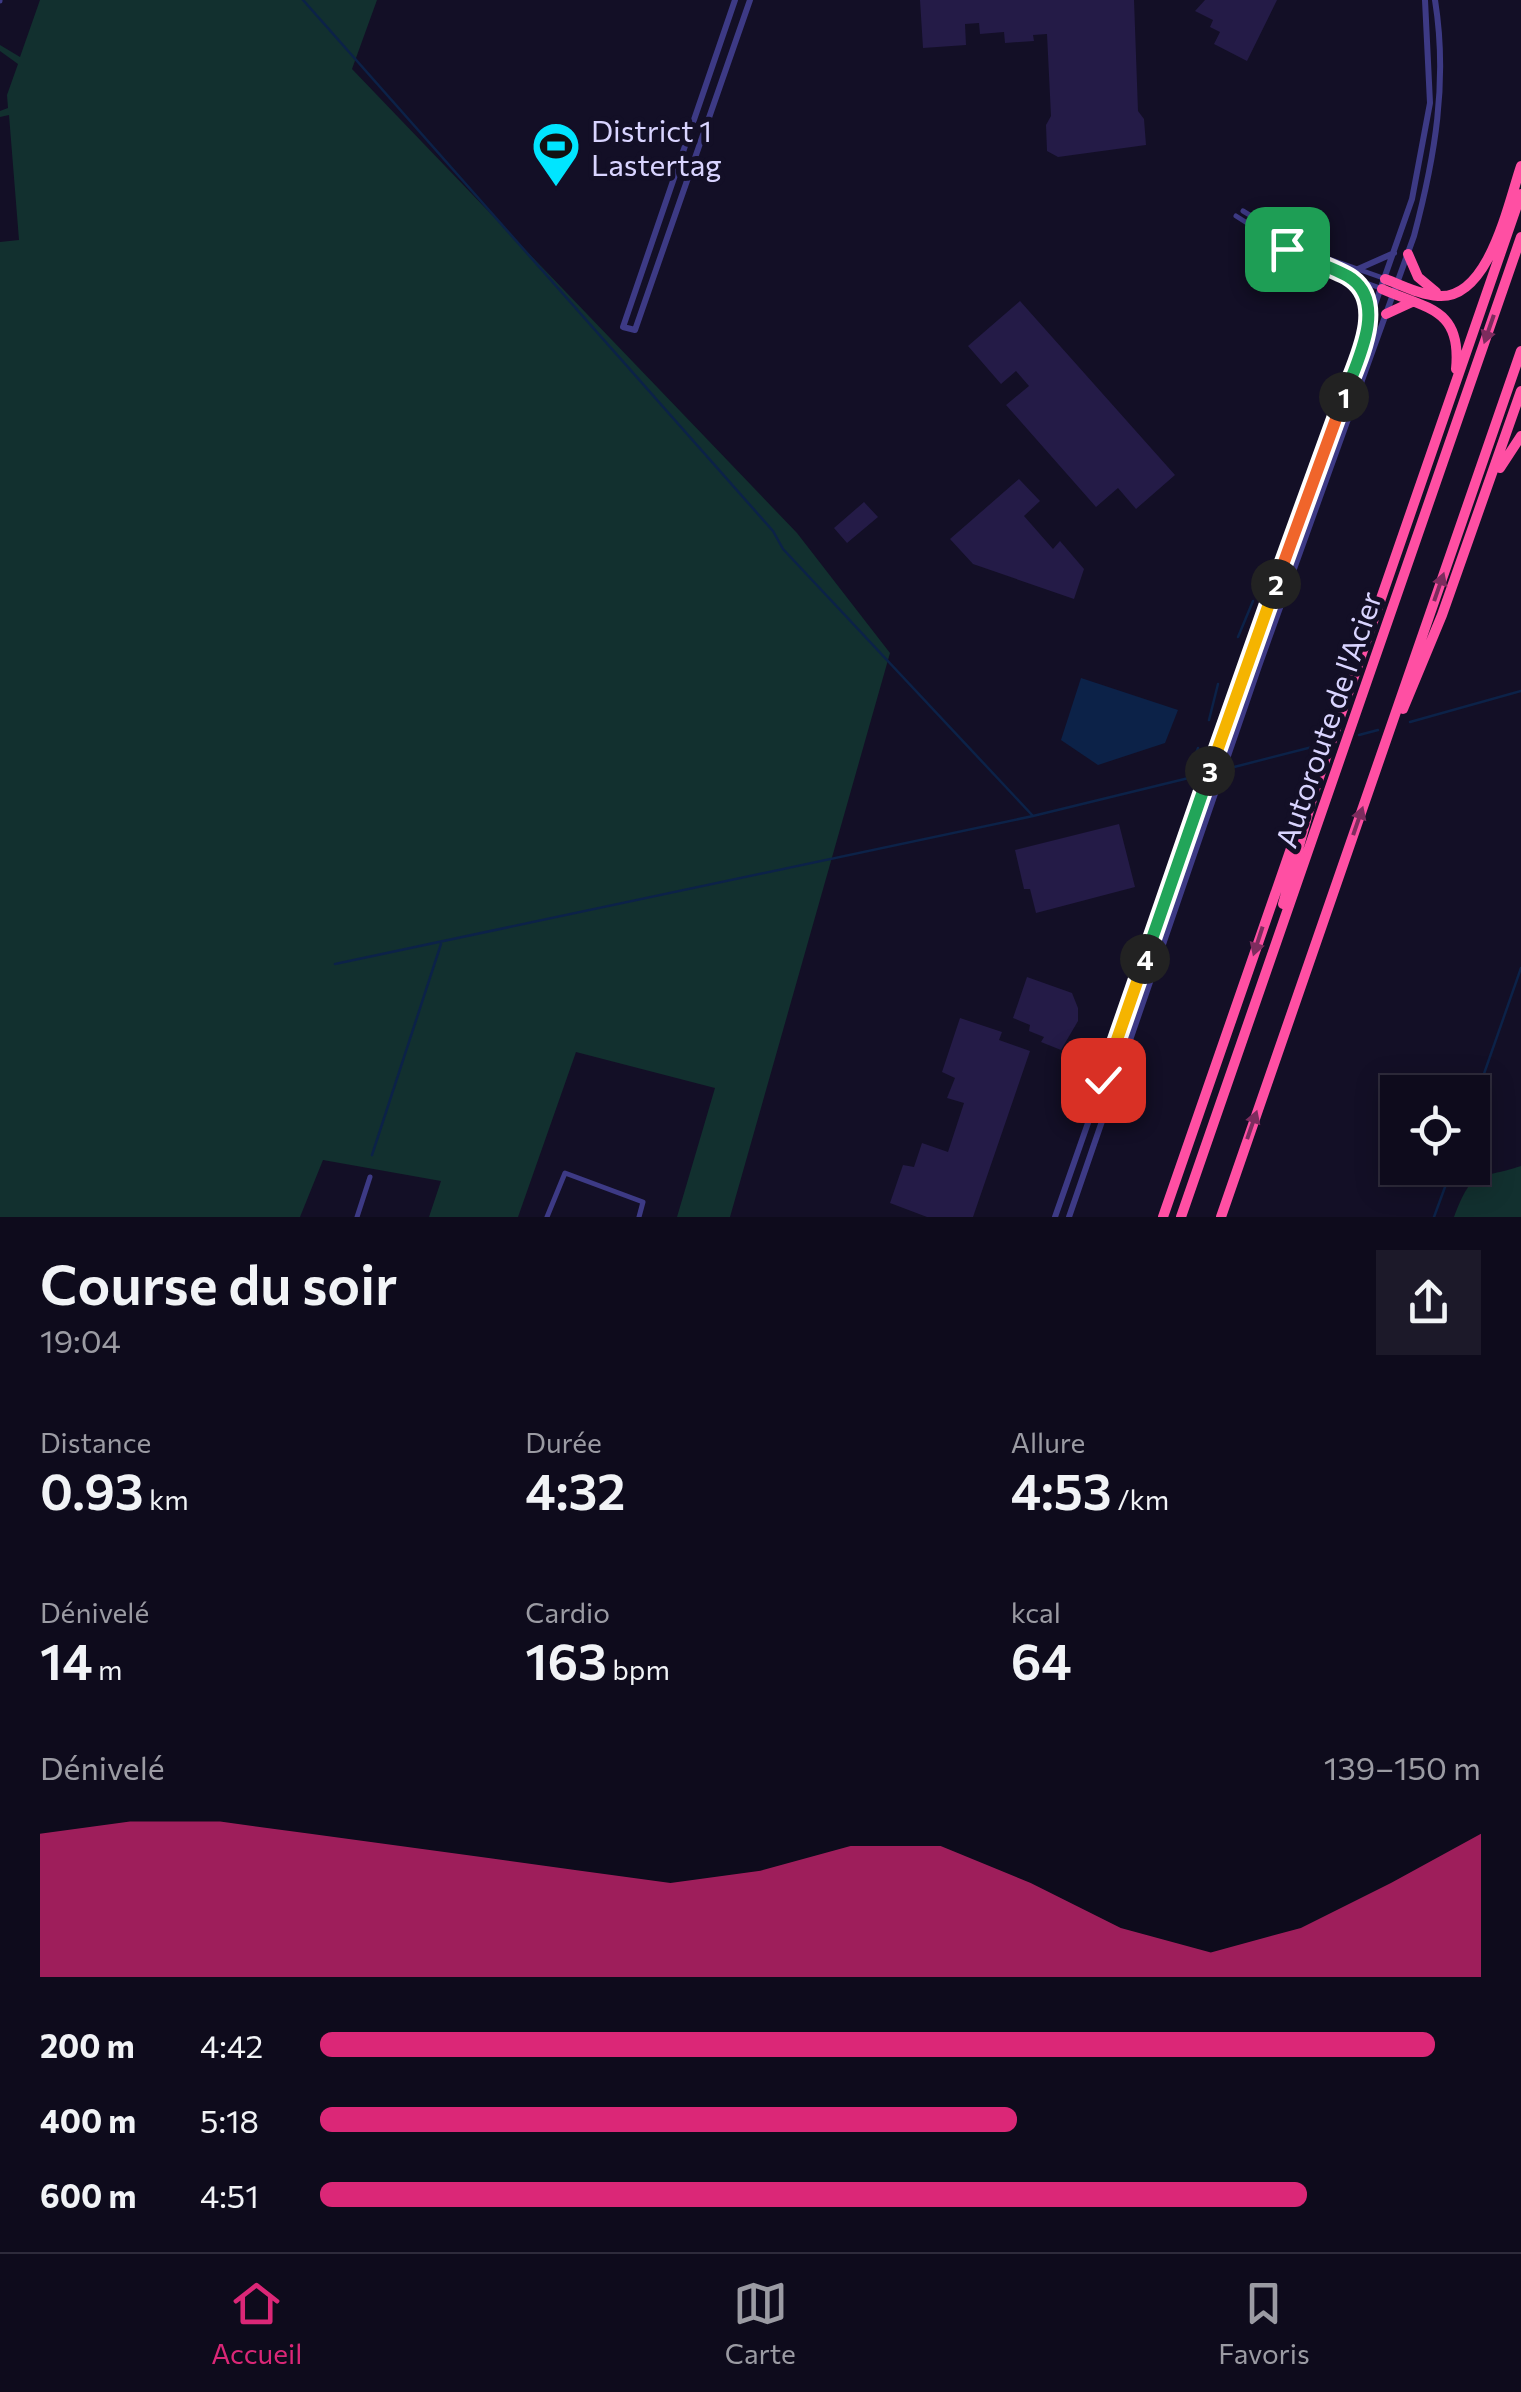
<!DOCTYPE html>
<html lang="fr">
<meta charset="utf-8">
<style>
:root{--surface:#0e0b1c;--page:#1c1929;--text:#f1f3f6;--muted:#9b9ba3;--line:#2e2b3b;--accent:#db2777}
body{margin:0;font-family:Commissioner,sans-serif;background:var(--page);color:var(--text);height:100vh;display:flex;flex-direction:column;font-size:38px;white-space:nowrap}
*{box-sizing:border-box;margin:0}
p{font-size:32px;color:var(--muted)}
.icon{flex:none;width:55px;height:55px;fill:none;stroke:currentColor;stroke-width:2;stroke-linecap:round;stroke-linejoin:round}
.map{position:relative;height:1217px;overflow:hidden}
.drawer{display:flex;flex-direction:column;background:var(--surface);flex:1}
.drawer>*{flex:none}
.buttons{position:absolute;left:1380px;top:1075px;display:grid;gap:20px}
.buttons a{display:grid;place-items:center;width:110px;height:110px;border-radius:0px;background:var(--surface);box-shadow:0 5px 25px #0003,0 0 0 2px var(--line);font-size:50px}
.pin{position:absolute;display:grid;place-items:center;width:85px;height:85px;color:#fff;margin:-42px;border-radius:20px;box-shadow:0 5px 15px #0006}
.km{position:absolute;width:50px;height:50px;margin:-25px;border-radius:50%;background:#222;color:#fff;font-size:28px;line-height:50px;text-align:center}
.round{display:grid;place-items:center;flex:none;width:105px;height:105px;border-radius:0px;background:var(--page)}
.overview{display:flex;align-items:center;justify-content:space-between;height:170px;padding:0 40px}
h1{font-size:55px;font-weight:600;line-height:75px}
.stats{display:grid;grid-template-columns:repeat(3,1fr);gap:15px;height:170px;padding:10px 40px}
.stats div{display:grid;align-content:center}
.stats b{font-size:50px;font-weight:600}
.stats small{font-size:28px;font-weight:400}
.stats p{font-size:28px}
.chart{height:280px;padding:20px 40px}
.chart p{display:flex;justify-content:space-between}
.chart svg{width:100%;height:180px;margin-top:10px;fill:var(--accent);opacity:.7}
ul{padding:0 40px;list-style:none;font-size:32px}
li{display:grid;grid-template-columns:160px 120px 1fr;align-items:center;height:75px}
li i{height:25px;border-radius:12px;background:var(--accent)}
.dock{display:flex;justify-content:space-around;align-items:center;height:140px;border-top:2px solid var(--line);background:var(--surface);font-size:28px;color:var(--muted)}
.dock a{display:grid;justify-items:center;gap:5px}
.dock .on{color:var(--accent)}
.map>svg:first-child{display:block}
</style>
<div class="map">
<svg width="1521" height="1217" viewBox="0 0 1521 1217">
<rect width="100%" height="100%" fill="#130f26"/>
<path fill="#12302f" d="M40 0H377L352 69 797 533 890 653 730 1217H677L715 1088 576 1052 518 1217H429L441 1181 323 1160 300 1217H0V242L19 240 9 115 0 117V111L8 108 7 95 18 64 0 51V45L20 57Z
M1521 1166V1217H1454C1474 1166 1476 1181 1521 1166Z"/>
<path fill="#0c2248" d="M1081 678 1178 710 1165 743 1098 765 1061 740Z"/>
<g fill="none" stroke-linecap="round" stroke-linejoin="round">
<path stroke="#0c2248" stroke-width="2.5" d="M303 0 773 531 783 549 1033 816
M1238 637 1253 601
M1209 720 1218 684
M1410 722 1521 691
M1359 735 1378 730
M1234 767 1320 745
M1192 776 1190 770 1198 748
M335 964 1033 816 1201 775
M1472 1108 1521 968
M372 1155 441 944
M1434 1217 1452 1168"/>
</g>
<path fill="#241b47" d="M920 0H1134L1138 111 1144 119 1146 145 1058 157 1047 151 1046 125 1051 116 1047 34 1033 35 1034 41 1005 43 1004 32 980 34 979 23 965 24 966 45 923 48Z
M1205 0H1277L1247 61 1214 44 1220 32 1210 27 1213 20 1195 11Z
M1020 301 1175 475 1136 509 1118 488 1096 507 1006 405 1029 386 1016 371 1001 384 968 346Z
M1019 479 1040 501 1024 516 1053 549 1060 541 1084 569 1074 599 973 564 950 539Z
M864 502 878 517 847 543 834 528Z
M1119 824 1135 887 1036 913 1030 889H1024L1015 850Z
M1027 977 1072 993 1078 1008V1021L1061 1050 1041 1042 1044 1037 1029 1031 1030 1025 1013 1018Z
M960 1018 1002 1032 999 1040 1030 1051 973 1217H927L890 1203 903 1165 914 1167 922 1143 948 1152 964 1103 947 1098 955 1078 942 1072Z"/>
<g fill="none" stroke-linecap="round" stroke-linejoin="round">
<path stroke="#3d3a85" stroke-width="5" d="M0 1V0
M1243 211 1312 253 1383 278
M1236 216 1309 262 1380 288
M357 1217 370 1177
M547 1217 565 1173 643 1202 639 1217"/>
<path stroke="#3d3a85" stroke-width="6" d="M735 0 623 327 635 330 750 0
M1358 269 1394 253
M1353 279 1370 319
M1055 1217 1412 199 1430 103 1425 0
M1069 1217 1259 666 1414 236C1435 157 1448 81 1435 0"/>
<path stroke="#ff4fa3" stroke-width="10" d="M1408 254 1418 277 1436 292
M1385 279C1402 285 1420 295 1438 296 1489 300 1508 204 1521 166
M1382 289C1427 309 1462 308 1456 369
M1386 314 1412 302
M1500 468 1521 436
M1403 709 1442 615 1521 391
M1283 904 1314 792 1521 194
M1163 1217 1296 834
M1181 1217 1521 237
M1221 1217 1521 351"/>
</g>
<defs><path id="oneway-solid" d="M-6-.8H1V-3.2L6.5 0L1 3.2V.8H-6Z" transform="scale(2.5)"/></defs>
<g fill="#7d2c5e">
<use href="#oneway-solid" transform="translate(1489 329) rotate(109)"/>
<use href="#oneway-solid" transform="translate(1439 587) rotate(-71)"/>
<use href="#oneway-solid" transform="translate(1358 821) rotate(-71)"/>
<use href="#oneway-solid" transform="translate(1258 941) rotate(108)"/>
<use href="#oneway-solid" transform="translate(1252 1125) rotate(-71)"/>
</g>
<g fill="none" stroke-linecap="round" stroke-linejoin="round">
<g stroke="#fff" stroke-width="20">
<path id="split-1" d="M1287 249C1304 259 1341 270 1352 279 1388 306 1355 365 1344 397"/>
</g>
<g stroke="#fff" stroke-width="20">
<path id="split-2" d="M1276 584 1344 397"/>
</g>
<g stroke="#fff" stroke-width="20">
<path id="split-3" d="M1210 771 1276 584"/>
</g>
<g stroke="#fff" stroke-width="20">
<path id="split-4" d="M1145 959 1210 771"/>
</g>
<g stroke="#fff" stroke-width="20">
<path id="split-5" d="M1103 1080 1145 959"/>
</g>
<use href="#split-1" stroke="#22a559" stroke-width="12"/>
<use href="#split-2" stroke="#f0652b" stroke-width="12"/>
<use href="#split-3" stroke="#f5b400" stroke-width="12"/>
<use href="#split-4" stroke="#22a559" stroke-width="12"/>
<use href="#split-5" stroke="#f5b400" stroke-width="12"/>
</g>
<defs>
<g id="stadium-pin" transform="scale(2.5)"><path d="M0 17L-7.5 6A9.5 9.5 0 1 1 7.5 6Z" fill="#00e5ff" stroke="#130f26"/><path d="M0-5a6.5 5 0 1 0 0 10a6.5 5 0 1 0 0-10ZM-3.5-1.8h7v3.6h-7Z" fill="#111"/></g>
</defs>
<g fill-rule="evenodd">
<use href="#stadium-pin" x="556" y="146"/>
</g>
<g text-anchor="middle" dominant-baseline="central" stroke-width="10" stroke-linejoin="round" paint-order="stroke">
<g font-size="30" fill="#d9d4ff" stroke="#130f26" text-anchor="start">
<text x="591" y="129">District 1<tspan x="591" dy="34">Lastertag</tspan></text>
</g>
<g font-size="30" fill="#d9d4ff" stroke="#130f26">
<text transform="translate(1327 719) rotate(-71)">Autoroute de l'Acier</text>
</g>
</g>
</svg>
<div class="buttons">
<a><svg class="icon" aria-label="locate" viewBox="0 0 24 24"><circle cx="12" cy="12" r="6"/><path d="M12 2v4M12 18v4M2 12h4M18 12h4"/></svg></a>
</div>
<div class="pin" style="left:1287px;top:249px;background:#1e9e55"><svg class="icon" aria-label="arrive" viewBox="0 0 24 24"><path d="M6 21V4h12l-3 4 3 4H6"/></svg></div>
<div class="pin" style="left:1103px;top:1080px;background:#d93025"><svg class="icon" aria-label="check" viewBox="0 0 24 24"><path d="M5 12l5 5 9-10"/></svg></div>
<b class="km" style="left:1344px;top:397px">1</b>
<b class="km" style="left:1276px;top:584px">2</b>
<b class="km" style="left:1210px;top:771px">3</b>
<b class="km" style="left:1145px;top:959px">4</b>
</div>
<section class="drawer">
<div class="overview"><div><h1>Course du soir</h1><p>19:04</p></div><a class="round"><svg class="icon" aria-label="share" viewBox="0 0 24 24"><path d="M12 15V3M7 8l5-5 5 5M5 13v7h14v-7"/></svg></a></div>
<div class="stats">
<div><p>Distance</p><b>0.93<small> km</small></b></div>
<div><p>Durée</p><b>4:32</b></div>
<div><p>Allure</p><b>4:53<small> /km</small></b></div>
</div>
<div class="stats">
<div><p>Dénivelé</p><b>14<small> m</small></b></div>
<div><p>Cardio</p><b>163<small> bpm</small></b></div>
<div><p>kcal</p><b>64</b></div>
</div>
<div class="chart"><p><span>Dénivelé</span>139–150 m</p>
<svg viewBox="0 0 160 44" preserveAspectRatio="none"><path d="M0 44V9L10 6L20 6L30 9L40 12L50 15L60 18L70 21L80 18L90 12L100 12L110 21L120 32L130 38L140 32L150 21L160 9V44z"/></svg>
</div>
<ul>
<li><b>200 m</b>4:42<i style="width:96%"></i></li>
<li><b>400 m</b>5:18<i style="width:60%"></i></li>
<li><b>600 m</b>4:51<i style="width:85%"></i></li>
</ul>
</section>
<nav class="dock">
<a class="on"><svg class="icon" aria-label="home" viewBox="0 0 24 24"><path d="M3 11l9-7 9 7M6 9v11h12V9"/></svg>Accueil</a>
<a><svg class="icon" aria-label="map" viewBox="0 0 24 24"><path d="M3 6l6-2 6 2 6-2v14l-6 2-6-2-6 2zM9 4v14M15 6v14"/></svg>Carte</a>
<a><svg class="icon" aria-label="saved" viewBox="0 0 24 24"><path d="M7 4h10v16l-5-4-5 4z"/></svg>Favoris</a>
</nav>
